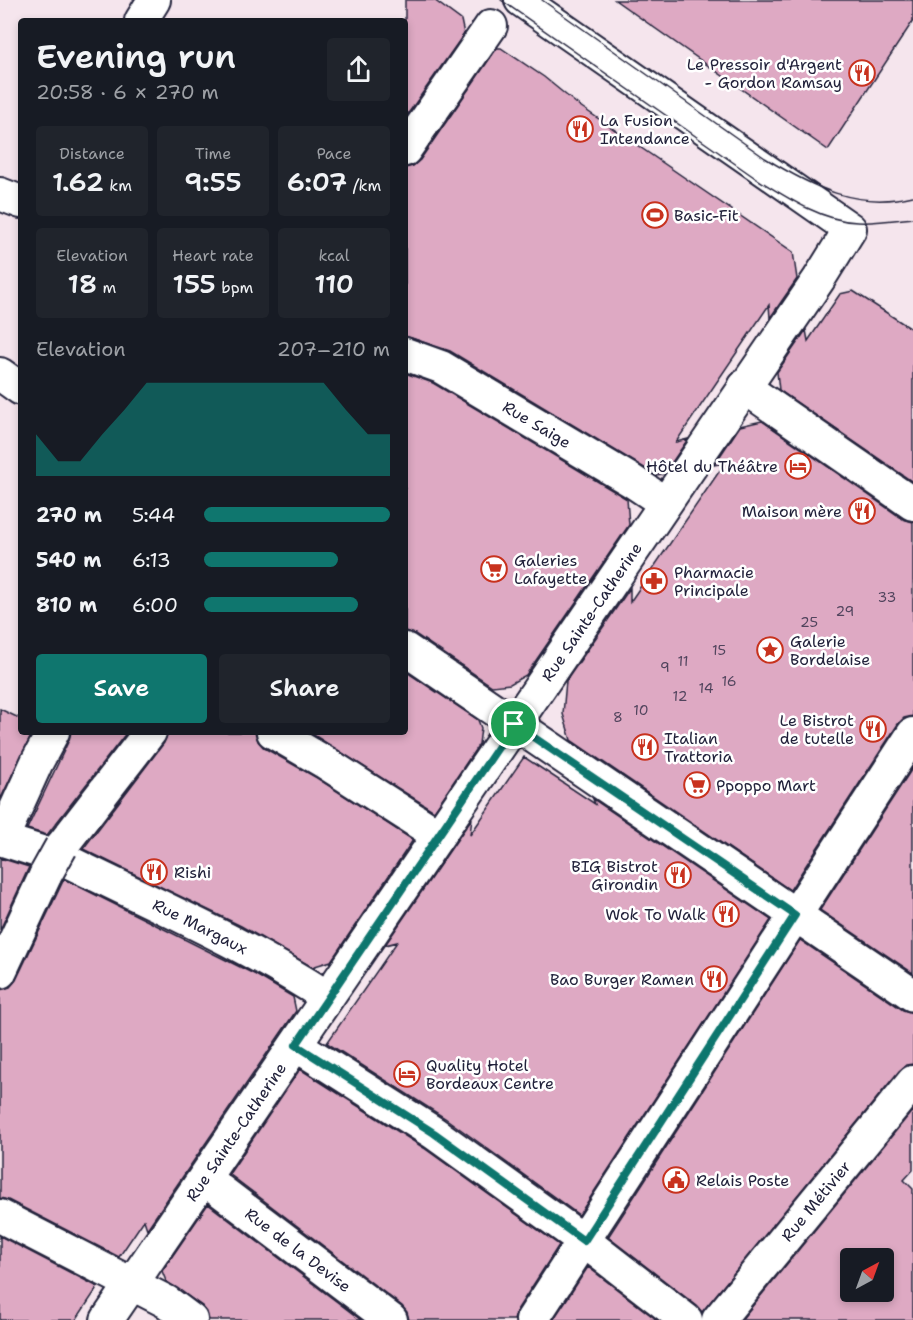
<!DOCTYPE html>
<meta charset="utf-8">
<style>
:root{--surface:#171b24;--page:#20242c;--text:#f1f3f6;--muted:#9ea1a6;--accent:#0f766e}
body{margin:0;font-family:"Shantell Sans",sans-serif;background:var(--page);color:var(--text);height:100vh;display:flex;flex-direction:column;font-size:22px;white-space:nowrap}
*{box-sizing:border-box;margin:0}
p{font-size:20px;color:var(--muted)}
.icon{flex:none;width:33px;height:33px;fill:none;stroke:currentColor;stroke-width:2;stroke-linecap:round;stroke-linejoin:round}
.map{position:relative;flex:1;overflow:hidden}
.panel{position:absolute;left:18px;top:18px;width:390px;height:717px;display:flex;flex-direction:column;background:var(--surface);border-radius:6px;box-shadow:0 3px 9px #0003}
.panel>*{flex:none}
.needle{width:39px;rotate:41deg}
.controls{position:absolute;left:840px;top:1248px;display:grid;gap:12px}
.controls a{display:grid;place-items:center;width:54px;height:54px;border-radius:6px;background:var(--surface);box-shadow:0 3px 9px #0003;font-size:30px}
.pin{position:absolute;display:grid;place-items:center;width:51px;height:51px;color:#fff;margin:-26px;border:3px solid #fff;border-radius:50%;box-shadow:0 2px 6px #0007}
.round{display:grid;place-items:center;flex:none;width:63px;height:63px;border-radius:6px;background:var(--page)}
.summary{display:flex;align-items:center;justify-content:space-between;height:102px;padding:0 18px}
h1{font-size:33px;font-weight:600;line-height:45px}
.stats{display:grid;grid-template-columns:repeat(3,1fr);gap:9px;height:102px;padding:6px 18px}
.stats div{display:grid;align-content:center;border-radius:6px;background:var(--page);text-align:center}
.stats b{font-size:26px;font-weight:600}
.stats small{font-size:16px;font-weight:400}
.stats p{font-size:16px}
.chart{height:168px;padding:12px 18px}
.chart p{display:flex;justify-content:space-between}
.chart svg{width:100%;height:108px;margin-top:6px;fill:var(--accent);opacity:.7}
.cta{display:flex;gap:12px;margin-top:auto;padding:12px 18px}
.cta a{flex:1;height:69px;border-radius:6px;background:var(--accent);color:#fff;font-size:24px;font-weight:600;line-height:69px;text-align:center}
.cta a+a{background:var(--page);color:var(--text)}
ul{padding:0 18px;list-style:none;font-size:20px}
li{display:grid;grid-template-columns:96px 72px 1fr;align-items:center;height:45px}
li i{height:15px;border-radius:8px;background:var(--accent)}
.map>svg:first-child{display:block}
</style>
<div class="map">
<svg width="913" height="1320" viewBox="0 0 913 1320">
<rect width="100%" height="100%" fill="#f5e5ed"/>
<filter id="ink" filterUnits="userSpaceOnUse"><feTurbulence type="fractalNoise" baseFrequency=".0167" numOctaves="2"/><feDisplacementMap in="SourceGraphic" scale="12" xChannelSelector="R" yChannelSelector="G"/><feConvolveMatrix kernelMatrix="1 2 1 2 8 2 1 2 1" color-interpolation-filters="sRGB"/></filter>
<g filter="url(#ink)">
<path fill="#dea9c3" stroke="#22223b" stroke-width="1.5" fill-rule="evenodd" d="M405 0H434L461 20 464 34 405 118Z
M615 0H913V21L828 150Z
M497 48H501L544 77 577 104 793 252 797 279 770 318 769 305 676 442 688 439 664 474 656 475 450 351 405 336V168L413 166 420 160Z
M853 291 913 330V482L779 390 777 372 806 330 808 341 840 294Z
M405 373 433 383 627 499 629 525 526 675 510 684 492 686 415 634 405 631Z
M762 421 903 519 913 522V716L904 718 898 724 790 890 571 740 563 714 566 681 630 588V602L725 463 714 465 740 426Z
M405 671 478 720 481 728 479 744 434 811 309 732H405Z
M0 709 21 719V732H33L0 800Z
M71 732H127L47 835 27 829 69 740Z
M168 732H255L258 741 264 748 317 778 413 840 331 961 312 967 241 926 83 849 164 743Z
M524 757 595 804 593 799 771 920 579 1215 445 1118 327 1043 397 942 385 945 472 818 470 835Z
M913 767V973L820 910Z
M0 858 29 867 0 930Z
M64 879 256 975 293 997 296 1011 147 1229 144 1220 119 1257 8 1200 0 1198V990L10 987 16 980Z
M800 940 903 1010 913 1013V1064L906 1065 899 1071 702 1312 697 1306 608 1237Z
M300 1069 424 1148 559 1245 517 1310 514 1320H409L407 1312 402 1306 229 1174Z
M913 1110V1170L904 1180 913 1189V1320H741ZM850 1258H884V1292H850Z
M208 1204 361 1320H209L207 1312 202 1306 166 1281 162 1271Z
M0 1236 98 1287 76 1320H0Z
M588 1267 657 1320H553Z"/>
<g fill="none" stroke-linecap="round" stroke-linejoin="round">
<g stroke="#22223b" stroke-width="36">
<g id="street">
<path d="M141 21 154 0"/>
<path d="M405 150 491 26"/>
<path d="M0 194 21 202"/>
<path id="s1" d="M405 354 441 367 632 481 665 503"/>
<path d="M0 374 21 389"/>
<path d="M744 387 913 504"/>
<path d="M405 649 913 995"/>
<path d="M273 732 326 763 438 835"/>
<path d="M0 839 41 852"/>
<path d="M2 839 37 762 53 732"/>
<path d="M61 847 150 732"/>
<path id="s2" d="M69 862C156 905 246 944 327 997"/>
<path d="M0 972 46 874"/>
<path d="M296 1045 434 1133 584 1241 686 1320"/>
<path id="s3" d="M205 1179 391 1320"/>
<path d="M0 1216 167 1302 191 1320"/>
<path id="s4" d="M107 1320 819 279 850 229 521 0"/>
<path d="M532 1320 913 734"/>
<path id="s5" d="M718 1320 913 1082"/>
</g>
</g>
<use href="#street" stroke="#fff" stroke-width="32"/>
<path stroke="#22223b" stroke-width="1.5" d="M501 0 754 177C783 195 821 221 857 222 875 223 895 220 913 218
M542 0 765 158C812 187 857 210 913 196"/>
<g stroke="#22223b" stroke-width="36" stroke-linecap="butt">
<path id="street-bridge" d="M46 874 61 847"/>
</g>
<use href="#street-bridge" stroke="#fff" stroke-width="32"/>
</g>
</g>
<g fill="none" stroke-linecap="round" stroke-linejoin="round" filter="url(#ink)">
<g stroke="#fff" stroke-width="12">
<path id="route" d="M514 724 795 915 584 1241 434 1133 296 1045Z"/>
</g>
<use href="#route" stroke="#0f766e" stroke-width="8"/>
</g>
<defs>
<g id="restaurant-ring" transform="scale(1.35)"><circle r="9.5" fill="#fff" stroke="#c8321e" stroke-width="1.5"/><path d="M-5-6h1v4h1v-4h1v4h1v-4h1v5L-1.5 .5V6h-2V.5L-5-1ZM5-6V6H3V1.5H1.5Q1.5-4 5-6Z" fill="#c8321e"/></g>
<g id="stadium-ring" transform="scale(1.35)"><circle r="9.5" fill="#fff" stroke="#c8321e" stroke-width="1.5"/><path d="M0-5a6.5 5 0 1 0 0 10a6.5 5 0 1 0 0-10ZM-3.5-1.8h7v3.6h-7Z" fill="#c8321e"/></g>
<g id="hotel-ring" transform="scale(1.35)"><circle r="9.5" fill="#fff" stroke="#c8321e" stroke-width="1.5"/><path d="M-6-4.5h1.5V1H6V5H4.5V3h-9V5H-6ZM-4 0a1.8 1.8 0 1 1 3.6 0ZM.5 0V-2.5h3Q6-2.5 6 0Z" fill="#c8321e"/></g>
<g id="supermarket-ring" transform="scale(1.35)"><circle r="9.5" fill="#fff" stroke="#c8321e" stroke-width="1.5"/><path d="M-6-5.5h2.5l.6 2H6L4.5 2H-2.5L-4.4-4H-6ZM-1.5 3.2a1.3 1.3 0 1 0 .1 0ZM3 3.2a1.3 1.3 0 1 0 .1 0Z" fill="#c8321e"/></g>
<g id="pharmacy-ring" transform="scale(1.35)"><circle r="9.5" fill="#fff" stroke="#c8321e" stroke-width="1.5"/><path d="M-2-6h4v4h4v4h-4v4h-4v-4h-4v-4h4Z" fill="#c8321e"/></g>
<g id="sight-ring" transform="scale(1.35)"><circle r="9.5" fill="#fff" stroke="#c8321e" stroke-width="1.5"/><path d="M0-6L1.8-2.2L6-1.7L2.9 1.2L3.7 5.4L0 3.3L-3.7 5.4L-2.9 1.2L-6-1.7L-1.8-2.2Z" fill="#c8321e"/></g>
<g id="civic-ring" transform="scale(1.35)"><circle r="9.5" fill="#fff" stroke="#c8321e" stroke-width="1.5"/><path d="M-.6-6.5H3V-4.5H.6V-3L4-1V1h2V6H-6V1h2V-1L-.6-3ZM-1.2 2.5V6h2.4V2.5Z" fill="#c8321e"/></g>
</defs>
<g fill-rule="evenodd">
<use href="#restaurant-ring" x="862" y="73"/>
<use href="#restaurant-ring" x="580" y="129"/>
<use href="#stadium-ring" x="655" y="215"/>
<use href="#hotel-ring" x="798" y="466"/>
<use href="#restaurant-ring" x="862" y="511"/>
<use href="#supermarket-ring" x="494" y="569"/>
<use href="#pharmacy-ring" x="654" y="581"/>
<use href="#sight-ring" x="770" y="650"/>
<use href="#restaurant-ring" x="873" y="729"/>
<use href="#restaurant-ring" x="645" y="747"/>
<use href="#supermarket-ring" x="697" y="785"/>
<use href="#restaurant-ring" x="154" y="872"/>
<use href="#restaurant-ring" x="678" y="875"/>
<use href="#restaurant-ring" x="726" y="914"/>
<use href="#restaurant-ring" x="714" y="979"/>
<use href="#hotel-ring" x="407" y="1074"/>
<use href="#civic-ring" x="676" y="1180"/>
</g>
<g text-anchor="middle" dominant-baseline="central" stroke-width="5" stroke-linejoin="round" paint-order="stroke">
<g font-size="14" fill="#51445d">
<text x="887" y="597">33</text>
<text x="845" y="611">29</text>
<text x="809" y="622">25</text>
<text x="719" y="650">15</text>
<text x="683" y="661">11</text>
<text x="665" y="667">9</text>
<text x="729" y="681">16</text>
<text x="706" y="688">14</text>
<text x="680" y="696">12</text>
<text x="641" y="710">10</text>
<text x="618" y="717">8</text>
</g>
<g font-size="16" fill="#22223b" stroke="#fff" text-anchor="start">
<text x="842" y="64" text-anchor="end">Le Pressoir d'Argent<tspan x="842" dy="18">- Gordon Ramsay</tspan></text>
<text x="600" y="120">La Fusion<tspan x="600" dy="18">Intendance</tspan></text>
<text x="674" y="215">Basic-Fit</text>
<text x="778" y="466" text-anchor="end">Hôtel du Théâtre</text>
<text x="842" y="511" text-anchor="end">Maison mère</text>
<text x="514" y="560">Galeries<tspan x="514" dy="18">Lafayette</tspan></text>
<text x="674" y="572">Pharmacie<tspan x="674" dy="18">Principale</tspan></text>
<text x="790" y="641">Galerie<tspan x="790" dy="18">Bordelaise</tspan></text>
<text x="854" y="720" text-anchor="end">Le Bistrot<tspan x="854" dy="18">de tutelle</tspan></text>
<text x="664" y="738">Italian<tspan x="664" dy="18">Trattoria</tspan></text>
<text x="716" y="785">Ppoppo Mart</text>
<text x="658" y="866" text-anchor="end">BIG Bistrot<tspan x="658" dy="18">Girondin</tspan></text>
<text x="174" y="872">Rishi</text>
<text x="706" y="914" text-anchor="end">Wok To Walk</text>
<text x="694" y="979" text-anchor="end">Bao Burger Ramen</text>
<text x="426" y="1065">Quality Hotel<tspan x="426" dy="18">Bordeaux Centre</tspan></text>
<text x="696" y="1180">Relais Poste</text>
</g>
<g font-size="16" fill="#22223b" stroke="#fff">
<text stroke="none"><textPath href="#s1" startOffset="150">Rue Saige</textPath></text>
<text stroke="none"><textPath href="#s4" startOffset="858">Rue Sainte-Catherine</textPath></text>
<text stroke="none"><textPath href="#s2" startOffset="146">Rue Margaux</textPath></text>
<text stroke="none"><textPath href="#s4" startOffset="228">Rue Sainte-Catherine</textPath></text>
<text stroke="none"><textPath href="#s5" startOffset="154">Rue Métivier</textPath></text>
<text stroke="none"><textPath href="#s3" startOffset="117">Rue de la Devise</textPath></text>
</g>
</g>
</svg>
<div class="controls">
<a><svg class="needle" viewBox="-14 -14 28 28"><path d="M0-13l5 13h-10z" fill="#e53935"/><path d="M0 13l5-13h-10z" fill="#9ea1a6"/></svg></a>
</div>
<div class="pin" style="left:514px;top:724px;background:#1e9e55"><svg class="icon" aria-label="arrive" viewBox="0 0 24 24"><path d="M6 21V4h12l-3 4 3 4H6"/></svg></div>
<section class="panel">
<div class="summary"><div><h1>Evening run</h1><p>20:58 · 6 × 270 m</p></div><a class="round"><svg class="icon" aria-label="share" viewBox="0 0 24 24"><path d="M12 15V3M7 8l5-5 5 5M5 13v7h14v-7"/></svg></a></div>
<div class="stats">
<div><p>Distance</p><b>1.62<small> km</small></b></div>
<div><p>Time</p><b>9:55</b></div>
<div><p>Pace</p><b>6:07<small> /km</small></b></div>
</div>
<div class="stats">
<div><p>Elevation</p><b>18<small> m</small></b></div>
<div><p>Heart rate</p><b>155<small> bpm</small></b></div>
<div><p>kcal</p><b>110</b></div>
</div>
<div class="chart"><p><span>Elevation</span>207–210 m</p>
<svg viewBox="0 0 160 44" preserveAspectRatio="none"><path d="M0 44V27L10 38L20 38L30 27L40 17L50 6L60 6L70 6L80 6L90 6L100 6L110 6L120 6L130 6L140 17L150 27L160 27V44z"/></svg>
</div>
<ul>
<li><b>270 m</b>5:44<i style="width:100%"></i></li>
<li><b>540 m</b>6:13<i style="width:72%"></i></li>
<li><b>810 m</b>6:00<i style="width:83%"></i></li>
</ul>
<div class="cta"><a>Save</a><a>Share</a></div>
</section>
</div>
